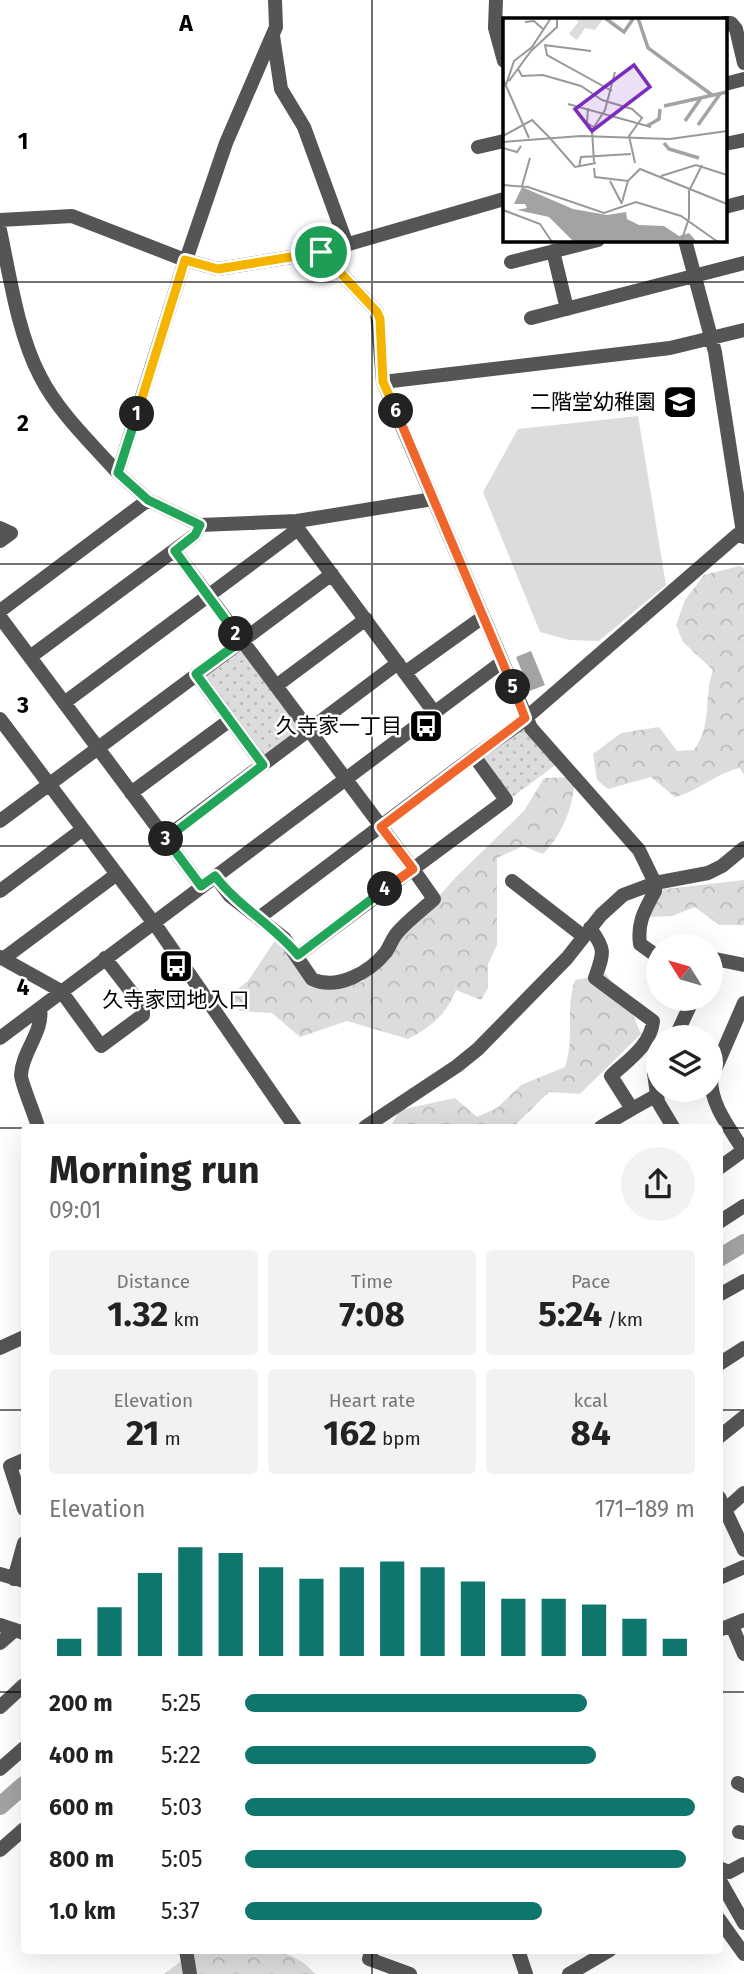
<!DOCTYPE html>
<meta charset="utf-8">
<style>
:root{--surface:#fff;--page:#f2f2f2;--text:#222;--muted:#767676;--accent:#0f766e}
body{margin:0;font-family:"Fira Sans","Noto Sans JP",sans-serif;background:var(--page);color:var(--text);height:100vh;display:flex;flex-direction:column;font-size:26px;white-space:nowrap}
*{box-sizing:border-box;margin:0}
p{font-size:23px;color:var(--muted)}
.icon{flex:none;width:38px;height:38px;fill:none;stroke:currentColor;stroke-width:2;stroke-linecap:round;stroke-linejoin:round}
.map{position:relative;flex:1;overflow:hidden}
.drawer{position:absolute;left:21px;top:1124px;width:702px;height:830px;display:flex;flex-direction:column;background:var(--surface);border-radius:7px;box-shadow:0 7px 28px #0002}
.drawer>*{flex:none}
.needle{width:46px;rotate:307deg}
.buttons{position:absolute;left:646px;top:934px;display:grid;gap:14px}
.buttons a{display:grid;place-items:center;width:77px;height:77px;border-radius:50%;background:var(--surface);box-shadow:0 7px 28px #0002;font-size:35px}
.pin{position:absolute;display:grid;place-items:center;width:60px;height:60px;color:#fff;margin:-30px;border:4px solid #fff;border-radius:50%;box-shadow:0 2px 7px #0007}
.km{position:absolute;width:35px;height:35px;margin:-18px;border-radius:50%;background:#222;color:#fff;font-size:19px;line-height:35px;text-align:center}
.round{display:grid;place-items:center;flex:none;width:74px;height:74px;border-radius:37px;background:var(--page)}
.headline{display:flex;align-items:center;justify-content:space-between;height:119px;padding:0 28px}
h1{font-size:38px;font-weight:700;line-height:52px}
.metrics{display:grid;grid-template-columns:repeat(3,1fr);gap:10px;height:119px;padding:7px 28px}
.metrics div{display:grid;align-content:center;border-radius:7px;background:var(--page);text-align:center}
.metrics b{font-size:35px;font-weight:700}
.metrics small{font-size:19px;font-weight:400}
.metrics p{font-size:19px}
.chart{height:196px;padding:14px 28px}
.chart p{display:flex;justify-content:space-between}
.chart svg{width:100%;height:126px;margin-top:7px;stroke:var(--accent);stroke-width:6}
ul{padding:0 28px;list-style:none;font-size:23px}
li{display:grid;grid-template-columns:112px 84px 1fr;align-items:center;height:52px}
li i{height:18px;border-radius:9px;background:var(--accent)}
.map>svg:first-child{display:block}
</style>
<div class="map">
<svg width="744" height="1974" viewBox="0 0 744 1974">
<defs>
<pattern id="forest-crowns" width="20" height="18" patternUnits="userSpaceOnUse" patternTransform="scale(1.75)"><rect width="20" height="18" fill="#dcdcdc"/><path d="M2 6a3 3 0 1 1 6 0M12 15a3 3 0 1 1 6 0" fill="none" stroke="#bbb"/></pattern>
<pattern id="park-dots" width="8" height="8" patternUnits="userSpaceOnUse" patternTransform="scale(1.75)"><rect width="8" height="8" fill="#dcdcdc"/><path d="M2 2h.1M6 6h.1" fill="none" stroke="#bbb" stroke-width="1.8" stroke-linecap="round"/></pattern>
</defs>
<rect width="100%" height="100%" fill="#fff"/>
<path fill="url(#forest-crowns)" d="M739 566 744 568V775L740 768C716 773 699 791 675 797L651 777 608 789 597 780 593 754 621 733 659 727 677 751 694 750C713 724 703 698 713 670L683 642 676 625 685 600 704 575Z
M575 777C574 805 563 834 543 854L523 846 497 858V945L488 964V988L481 1000 456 990C446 1015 431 1027 408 1039L347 1021 300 1037 272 1013 240 1011 230 995 248 981 276 939 308 983 327 987 362 982 456 877 524 811 544 778Z
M744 880V925H719L695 907 672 916 649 917 648 891Z
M606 974 634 1017 641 1034 580 1094 549 1092 513 1127H390L400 1110 455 1098 477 1117 497 1108 521 1085 565 1067C575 1038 565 1009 575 980Z
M196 1950C236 1950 286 1939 315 1974H164Z"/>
<path fill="url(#park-dots)" d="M242 650 300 727 299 732 267 756 262 755 205 678 206 673Z
M522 725 557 764 511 798 482 755Z"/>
<path fill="#dcdcdc" d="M638 416 666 585 599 641 569 640 540 632 483 492 518 429Z"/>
<path fill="#a3a3a3" d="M531 651 545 685 530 691 516 657Z"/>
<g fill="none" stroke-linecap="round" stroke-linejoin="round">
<path stroke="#a3a3a3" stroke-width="18" d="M719 1258 744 1243
M0 1806 24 1785"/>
<path stroke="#555" stroke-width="14" d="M496 0 495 28 504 61
M725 23H731L736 29 744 63
M273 36 281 89 304 127 347 245
M725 84 744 79
M725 144 744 140
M478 147 504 141
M725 207 744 202
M0 220 72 216 185 260 218 269 321 252 504 199
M0 230C10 277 18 334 40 376 58 412 92 444 118 473
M685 240 715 352 743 533
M553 251 567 309
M321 252 377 312 383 382 531 728 639 850 655 883V891C645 910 637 922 640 944L658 957
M185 260 118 473 148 500 200 525 297 521 433 499
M186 260 226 143 276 27 275 0
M511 262 598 240
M531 318 744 263
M383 382 670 348 744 330
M298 523V529L434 712
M0 528 11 533 0 541
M175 551 413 869 298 955
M0 611 148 500
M0 617 201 886
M30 657 195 535 200 525
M406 672 483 617
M196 674 263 765
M276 686 366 619
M64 703 298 529
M0 719 159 930 295 1127
M131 793 230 720
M0 821 332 574
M165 838 398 663
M215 876 230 896 284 938 312 979C337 991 370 972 386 952 390 946 392 939 397 933 407 921 422 910 434 899L413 869 506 800 474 756 519 724 737 535 743 533 744 537
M512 881 583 936
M0 891 83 829
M260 917 474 756
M590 928C606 950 604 952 595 978L653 1021C651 1045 628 1060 611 1076L632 1109 657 1095
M0 957 61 991 101 1046 143 1015V1007L105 958
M710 958 744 965
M3 959 117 874
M0 1038 502 662
M675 1038 693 999
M658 1067 654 1073 658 1102 673 1127
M38 1127C35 1115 21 1083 21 1075 22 1051 44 1032 40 1008
M365 1127 457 1066 478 1049 567 958 601 915 623 895 655 883 708 873 722 866 744 848
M601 1127 632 1109
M743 1150C730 1128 711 1106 711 1079L744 1003
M719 1168 744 1150
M719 1222 744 1206
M719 1295 744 1281
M0 1348 24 1337
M719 1364 744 1348
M719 1437 744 1417
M24 1460 10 1466 24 1509
M719 1497 744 1550
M725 1510 744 1493
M0 1574 24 1581
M719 1578 744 1567
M14 1579 24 1543
M0 1625 24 1633
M732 1626 744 1654
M719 1630 744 1620
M0 1643 15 1630
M0 1707 24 1685
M0 1769 24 1748
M738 1783 744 1786
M739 1832 744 1833
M0 1850 24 1829
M719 1868 729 1872 744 1864
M719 1879 744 1923
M719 1919 744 1954
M186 1950 190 1974
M372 1950 369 1959 410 1974
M518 1950 526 1974
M569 1974 610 1950"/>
</g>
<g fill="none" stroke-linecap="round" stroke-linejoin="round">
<g stroke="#fff" stroke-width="14">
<path id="split-1" d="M137 414 185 260 218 269 321 252"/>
</g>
<g stroke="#fff" stroke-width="14">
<path id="split-2" d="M137 414 118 473 148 500 200 525 195 535 175 551 236 634"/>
</g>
<g stroke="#fff" stroke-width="14">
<path id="split-3" d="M166 839 263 765 196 674 241 641 236 634"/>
</g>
<g stroke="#fff" stroke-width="14">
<path id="split-4" d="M166 839 201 886 215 876C239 907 273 925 298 955L385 889"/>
</g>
<g stroke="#fff" stroke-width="14">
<path id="split-5" d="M385 889 413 869 381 827 525 718 513 687"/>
</g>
<g stroke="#fff" stroke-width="14">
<path id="split-6" d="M396 411 513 687"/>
</g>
<g stroke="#fff" stroke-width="14">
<path id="split-7" d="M321 252 377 312 380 319 383 382 396 411"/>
</g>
<use href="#split-1" stroke="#f5b400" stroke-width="9"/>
<use href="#split-2" stroke="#22a559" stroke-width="9"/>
<use href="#split-3" stroke="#22a559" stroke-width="9"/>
<use href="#split-4" stroke="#22a559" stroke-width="9"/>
<use href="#split-5" stroke="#f0652b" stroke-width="9"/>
<use href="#split-6" stroke="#f0652b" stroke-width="9"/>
<use href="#split-7" stroke="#f5b400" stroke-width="9"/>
</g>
<path fill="none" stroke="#000" stroke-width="2" stroke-opacity="0.55" d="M372 0V1127M0 282H744M0 564H744M0 846H744M0 1128H24M719 1128H744M0 1410H24M719 1410H744M0 1692H24M719 1692H744M372 1950V1974"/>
<defs>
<g id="school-square" transform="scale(1.75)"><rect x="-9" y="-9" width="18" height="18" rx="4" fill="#000" stroke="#fff"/><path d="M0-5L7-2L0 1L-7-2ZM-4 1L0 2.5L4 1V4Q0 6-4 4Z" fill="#fff"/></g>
<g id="bus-square" transform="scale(1.75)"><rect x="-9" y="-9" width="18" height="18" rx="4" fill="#000" stroke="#fff"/><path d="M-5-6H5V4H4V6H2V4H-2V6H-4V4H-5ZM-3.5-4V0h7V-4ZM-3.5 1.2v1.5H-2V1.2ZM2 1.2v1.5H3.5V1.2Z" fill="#fff"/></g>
</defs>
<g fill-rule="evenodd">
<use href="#school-square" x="680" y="402"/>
<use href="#bus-square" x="426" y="726"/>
<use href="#bus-square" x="176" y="966"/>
</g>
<g text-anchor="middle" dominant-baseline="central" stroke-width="5" stroke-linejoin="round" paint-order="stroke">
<g font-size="21" fill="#000" stroke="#fff" text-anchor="end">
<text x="656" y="402">二階堂幼稚園</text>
<text x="402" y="726">久寺家一丁目</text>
<text x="176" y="1000" text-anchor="middle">久寺家団地入口</text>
</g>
</g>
<g transform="translate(503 18)">
<rect width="224" height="224" fill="#fff"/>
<path d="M65 0H101L92 12 82 10 74 22 66 16 76 3Z" fill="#dcdcdc"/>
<path d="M19 169 70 191 104 197 123 194 124 201 136 207 161 208 176 218 186 215 194 224H71L46 199 14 192 24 190 22 186H11Z" fill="#a3a3a3"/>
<path fill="none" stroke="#a3a3a3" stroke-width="3.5" d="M102 0 121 14 130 1M135 0 145 30 209 77M161 88 224 74M182 103 198 80M195 107 217 76M144 108 156 101 157 91M161 125 166 131 196 140"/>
<path fill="none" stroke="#999" stroke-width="2" d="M22 4 31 3 41 12M41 27 88 33M42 27 44 37 109 73M15 51 19 58 40 57 78 68 99 82 129 91 139 100 126 118 132 145M0 61 26 120M6 63 28 33 54 9V0M3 67 11 43 29 29 48 0M65 86 148 109M85 90 84 105 91 109M0 118 29 102 46 119M46 119 72 149 93 145M0 124 78 118 167 121 224 113M0 130 14 134 18 128M91 144 89 112 102 92 112 54M76 149 78 139 128 136M91 150 92 159 125 163 137 151 224 186M158 158 193 147 224 157M107 163 119 186M0 167 25 169 101 195 133 184 178 198 215 224M19 168 27 140M119 184 125 163M0 192 37 206 49 224M178 224 186 200V173L199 147"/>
<path fill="#7b2cbf" fill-opacity="0.15" stroke="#7b2cbf" stroke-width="3.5" d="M131 47 147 69 89 113 72 91Z"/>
<rect width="224" height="224" fill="none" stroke="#000" stroke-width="3.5"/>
</g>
<g font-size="23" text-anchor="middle" font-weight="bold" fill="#000" stroke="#fff" stroke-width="5" stroke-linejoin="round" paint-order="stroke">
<text x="186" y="31">A</text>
<text x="23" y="149">1</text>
<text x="23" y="431">2</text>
<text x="23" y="713">3</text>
<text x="23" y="995">4</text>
</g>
</svg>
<div class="buttons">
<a><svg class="needle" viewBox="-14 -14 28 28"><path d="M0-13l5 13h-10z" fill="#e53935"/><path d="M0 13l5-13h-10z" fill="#767676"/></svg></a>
<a><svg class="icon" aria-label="layers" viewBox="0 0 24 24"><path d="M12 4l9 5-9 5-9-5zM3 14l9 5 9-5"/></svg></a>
</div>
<div class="pin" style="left:321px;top:252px;background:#1e9e55"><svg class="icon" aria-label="arrive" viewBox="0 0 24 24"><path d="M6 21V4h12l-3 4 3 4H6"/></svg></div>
<b class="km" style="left:137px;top:414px">1</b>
<b class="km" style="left:236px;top:634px">2</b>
<b class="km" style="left:166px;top:839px">3</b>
<b class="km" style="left:385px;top:889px">4</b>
<b class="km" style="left:513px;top:687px">5</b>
<b class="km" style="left:396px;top:411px">6</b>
<section class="drawer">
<div class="headline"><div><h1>Morning run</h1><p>09:01</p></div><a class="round"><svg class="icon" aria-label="share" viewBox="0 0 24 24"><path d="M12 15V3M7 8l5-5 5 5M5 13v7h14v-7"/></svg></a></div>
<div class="metrics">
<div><p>Distance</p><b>1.32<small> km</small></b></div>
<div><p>Time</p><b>7:08</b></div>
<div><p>Pace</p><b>5:24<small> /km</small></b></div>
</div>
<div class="metrics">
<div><p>Elevation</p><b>21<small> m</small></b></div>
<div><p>Heart rate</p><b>162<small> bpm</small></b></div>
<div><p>kcal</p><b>84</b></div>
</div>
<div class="chart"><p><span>Elevation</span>171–189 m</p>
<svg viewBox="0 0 160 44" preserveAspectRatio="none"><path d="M5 44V38M15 44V27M25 44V15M35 44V6M45 44V8M55 44V13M65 44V17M75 44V13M85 44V11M95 44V13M105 44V18M115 44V24M125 44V24M135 44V26M145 44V31M155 44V38"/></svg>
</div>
<ul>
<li><b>200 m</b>5:25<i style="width:76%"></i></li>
<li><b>400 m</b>5:22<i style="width:78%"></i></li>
<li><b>600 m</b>5:03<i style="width:100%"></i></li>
<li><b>800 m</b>5:05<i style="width:98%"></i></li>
<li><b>1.0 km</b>5:37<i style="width:66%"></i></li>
</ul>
</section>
</div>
